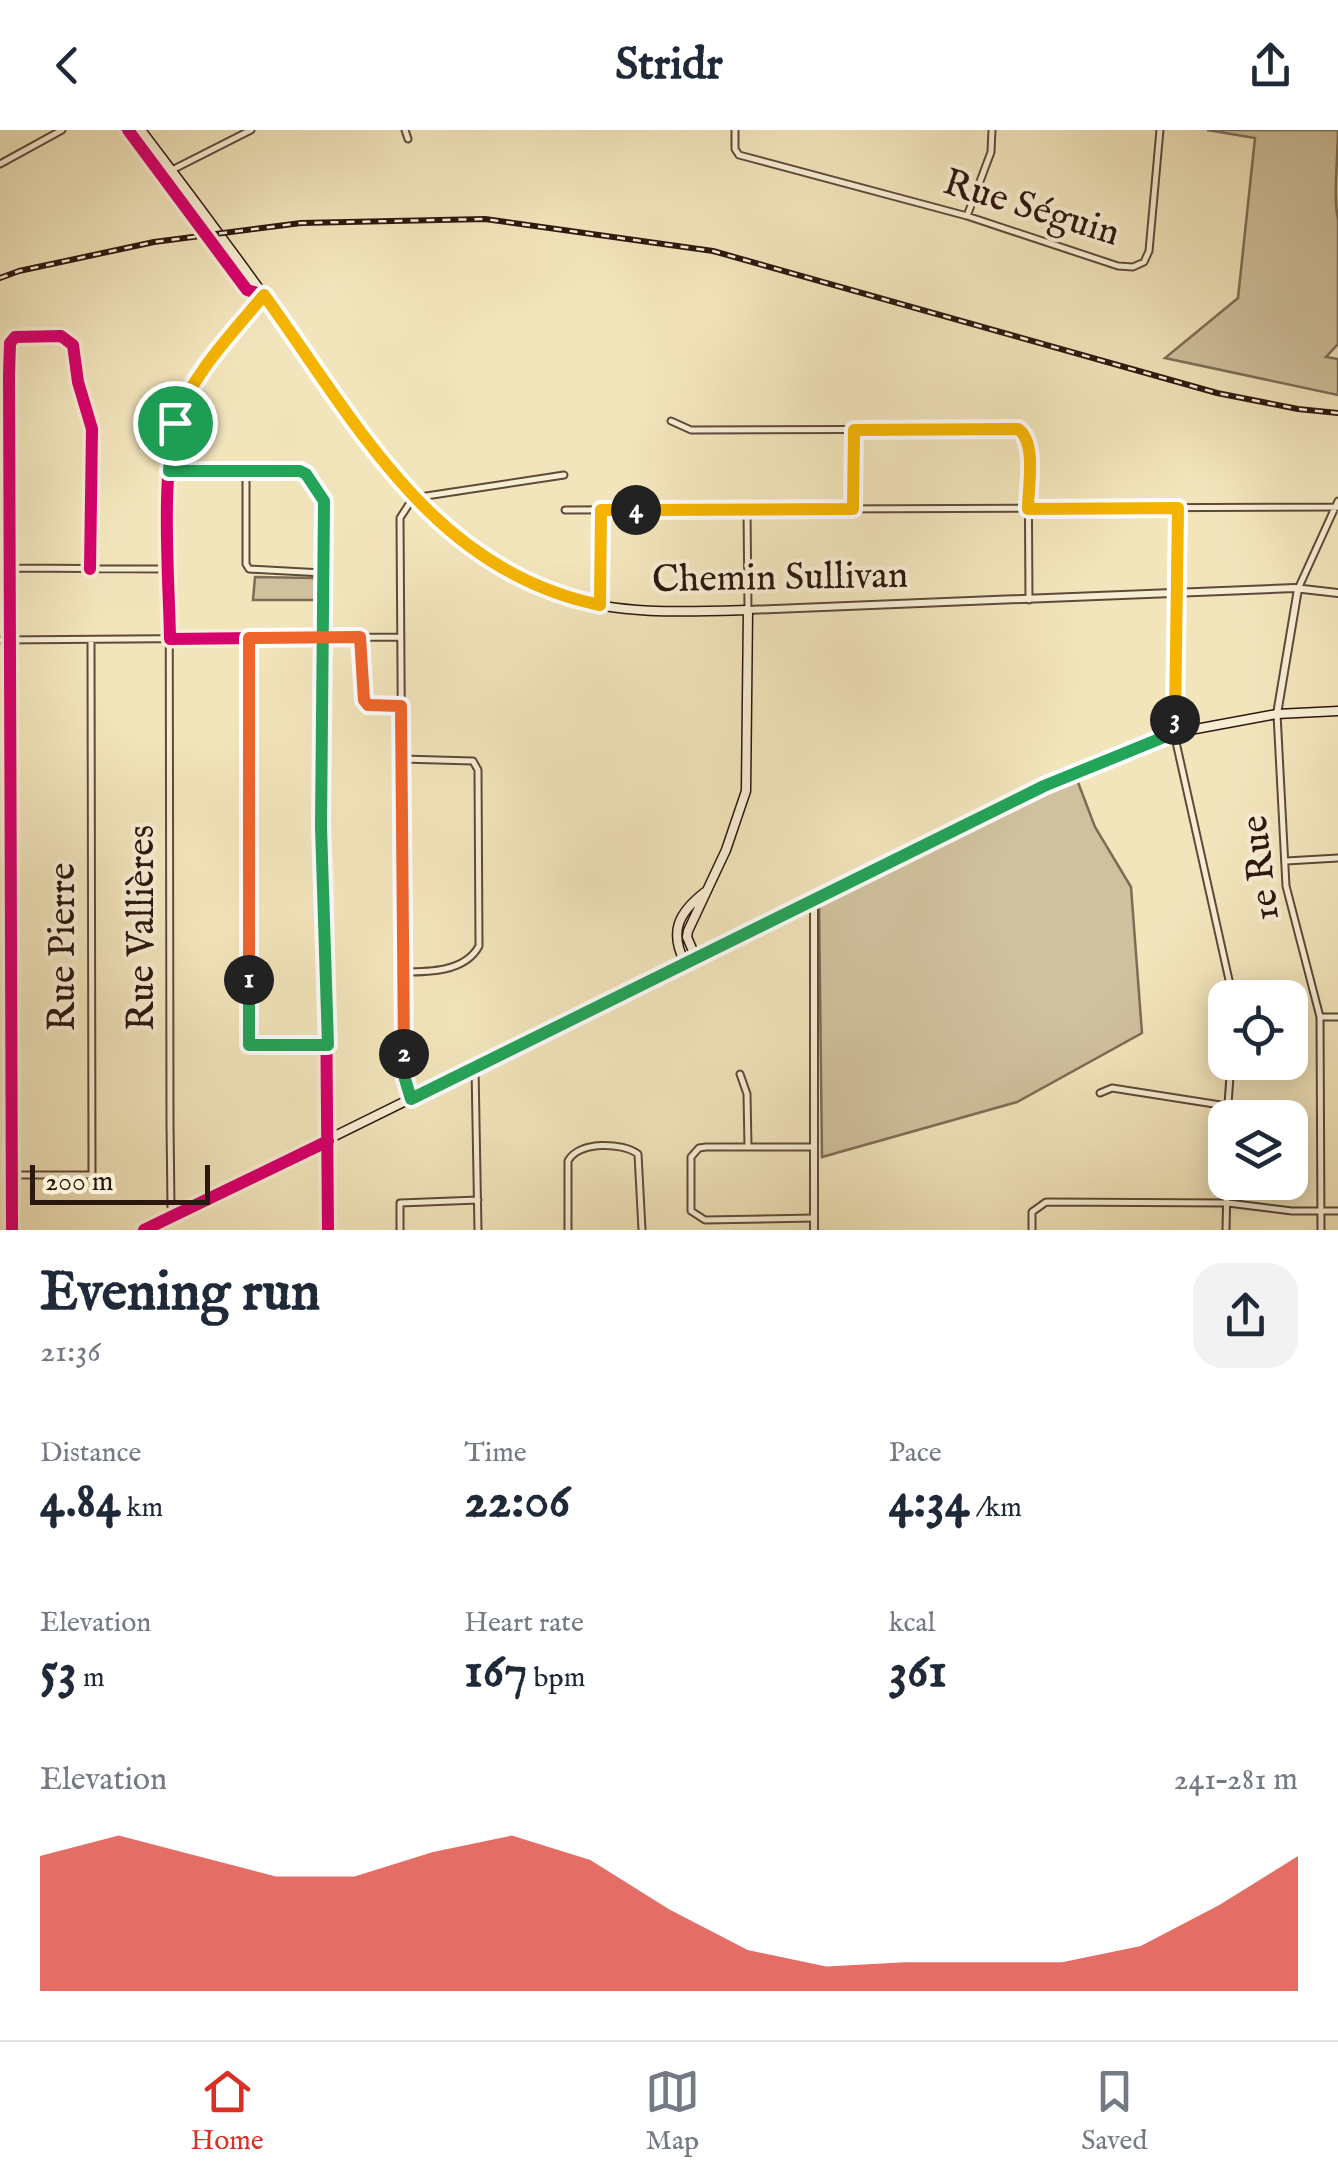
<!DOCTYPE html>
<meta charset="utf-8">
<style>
:root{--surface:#fff;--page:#f2f2f3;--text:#1f2937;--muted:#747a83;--line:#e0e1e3;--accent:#d93025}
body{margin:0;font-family:"IM FELL English",serif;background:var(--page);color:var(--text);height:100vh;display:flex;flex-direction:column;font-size:38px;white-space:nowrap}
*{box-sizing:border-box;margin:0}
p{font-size:32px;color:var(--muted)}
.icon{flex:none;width:55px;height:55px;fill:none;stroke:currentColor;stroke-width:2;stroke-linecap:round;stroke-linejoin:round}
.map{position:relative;height:1100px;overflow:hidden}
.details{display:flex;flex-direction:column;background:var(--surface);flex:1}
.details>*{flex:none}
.fabs{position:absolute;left:1208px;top:850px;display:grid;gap:20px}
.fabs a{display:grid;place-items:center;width:100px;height:100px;border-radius:20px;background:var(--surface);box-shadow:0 5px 25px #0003;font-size:50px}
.scale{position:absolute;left:30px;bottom:25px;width:180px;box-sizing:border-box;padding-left:10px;border:5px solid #2c170e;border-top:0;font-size:28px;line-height:35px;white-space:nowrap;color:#2c170e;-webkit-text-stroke:8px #f7edd3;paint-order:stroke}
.pin{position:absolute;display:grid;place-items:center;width:85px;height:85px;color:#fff;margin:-42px;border:5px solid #fff;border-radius:50%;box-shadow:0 2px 10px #0007}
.km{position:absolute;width:50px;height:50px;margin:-25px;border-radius:50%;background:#222;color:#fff;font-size:28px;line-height:50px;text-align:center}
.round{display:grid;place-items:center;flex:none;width:105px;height:105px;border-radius:30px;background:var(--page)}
.headline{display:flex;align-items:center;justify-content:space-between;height:170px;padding:0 40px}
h1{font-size:55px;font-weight:700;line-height:75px}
.figures{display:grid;grid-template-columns:repeat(3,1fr);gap:15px;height:170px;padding:10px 40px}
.figures div{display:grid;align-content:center}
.figures b{font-size:50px;font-weight:700}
.figures small{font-size:28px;font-weight:400}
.figures p{font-size:28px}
.chart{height:280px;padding:20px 40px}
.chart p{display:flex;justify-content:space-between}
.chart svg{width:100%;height:180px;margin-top:10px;fill:var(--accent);opacity:.7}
header{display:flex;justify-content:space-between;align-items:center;height:130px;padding:0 40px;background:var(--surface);font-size:45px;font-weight:700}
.tabs{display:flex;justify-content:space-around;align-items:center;height:140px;border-top:2px solid var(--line);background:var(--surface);font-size:28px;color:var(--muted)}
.tabs a{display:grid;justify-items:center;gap:5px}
.tabs .on{color:var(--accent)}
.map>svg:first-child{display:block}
</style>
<header><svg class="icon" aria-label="back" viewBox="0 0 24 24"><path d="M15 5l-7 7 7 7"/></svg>Stridr<svg class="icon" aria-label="share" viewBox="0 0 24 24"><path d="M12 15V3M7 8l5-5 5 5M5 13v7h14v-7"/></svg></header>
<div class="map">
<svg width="1338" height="1100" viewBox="0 0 1338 1100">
<rect width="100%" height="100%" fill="#f2e4bb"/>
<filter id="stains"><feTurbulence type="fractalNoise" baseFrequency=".002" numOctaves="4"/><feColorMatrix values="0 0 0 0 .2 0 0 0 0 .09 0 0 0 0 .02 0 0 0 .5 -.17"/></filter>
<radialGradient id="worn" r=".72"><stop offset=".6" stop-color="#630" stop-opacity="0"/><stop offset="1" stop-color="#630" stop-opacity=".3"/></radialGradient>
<path fill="#d0c19e" stroke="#7e6c56" stroke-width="2.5" d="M1207 0H1338C1338 24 1333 70 1338 89V214L1326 227 1338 229V265L1165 228 1238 168 1255 8Z
M255 447 314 448 318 453V470H253Z
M1076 647 1095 697 1131 757 1142 903 1017 972 822 1027 819 773Z"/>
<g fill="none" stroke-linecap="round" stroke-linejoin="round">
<g stroke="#5e4a39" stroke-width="9">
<path id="minor" d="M405 0 408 9
M735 0V19L739 25 967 86 1118 136 1133 137 1144 132 1149 121 1160 0
M0 34 62 0
M172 40 251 0
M967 86 991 22 992 0
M671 291 691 300 1018 299 1024 302 1028 312 1029 470
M169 341H300L306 344 323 371 321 697 325 745 328 1100
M246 343V434L249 439 323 443
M1178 377 1174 603 1233 868
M853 379 854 300
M565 380 1338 377
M747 380 748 480
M10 438 169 439
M1298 459 1338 371
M600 475 601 379
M361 507 364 570 368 575H401
M249 508V915H327
M0 510 401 507
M1277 584 1286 756 1320 887 1321 1100
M402 629 473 631 478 640 479 816C465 842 429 842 403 842
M1286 731 1338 728
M1321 887H1338
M475 938 478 1100
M740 944 747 964 748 1017
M1100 963 1112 958 1227 976
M411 967 405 949 403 842 400 388 413 368 564 345
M1227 988 1231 932
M814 1017H706L699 1018 691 1027V1081L705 1090 814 1088
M12 1045H92L91 510
M174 1086 171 1077 170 994 169 341 175 293 184 267 264 165
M12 1100 9 245 10 213 15 207 61 206 73 215 78 252 92 299 90 439
M400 1100V1073L478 1070
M568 1100V1031C578 1011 622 1012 638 1024L642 1100
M1032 1100V1082L1046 1072 1228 1073 1292 1081H1338
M1226 1100 1227 1052"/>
</g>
<g stroke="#5e4a39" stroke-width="10">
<path id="tertiary" d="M748 480 1294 458 1338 463
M1277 584 1298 459
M814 770V1100"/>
</g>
<g stroke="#2c170e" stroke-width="11">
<path id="secondary" d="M141 0C193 68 244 137 294 207 367 307 435 428 560 466 621 485 685 482 748 480L746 661 726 720 688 801 687 807 696 828
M685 833C669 802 678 783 705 762
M144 1100 1045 656 1174 603 1277 584 1338 581"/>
</g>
<use href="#minor" stroke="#f7edd3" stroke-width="5"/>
<use href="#tertiary" stroke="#f7edd3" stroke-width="6"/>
<use href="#secondary" stroke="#f7edd3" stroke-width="8"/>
<g stroke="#2c170e" stroke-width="6">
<path id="rail" d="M0 148 19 141 154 112 301 93 485 89 713 121 1217 263 1298 279 1338 283"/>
</g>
<use href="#rail" stroke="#f7edd3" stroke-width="2.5" stroke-dasharray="8" stroke-linecap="butt"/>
<g stroke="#f7edd3" stroke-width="19">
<path id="cycleway" d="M128 0 247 160 264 165C239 196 199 234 183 270 158 328 169 443 170 509L324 507 321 697 325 745 328 1100
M12 1100 9 245 10 213 15 207 61 206 73 215 78 252 92 299 90 439
M144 1100 328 1011"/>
</g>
<use href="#cycleway" stroke="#d6006c" stroke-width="12"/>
</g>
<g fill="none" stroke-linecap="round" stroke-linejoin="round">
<g stroke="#fff" stroke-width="20">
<path id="split-1" d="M175 293 169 341H300L306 344 324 371 321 697 328 915H249V850"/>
</g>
<g stroke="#fff" stroke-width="20">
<path id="split-2" d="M249 850V508L360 507 364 570 368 575 401 576 404 924"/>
</g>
<g stroke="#fff" stroke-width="20">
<path id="split-3" d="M404 924 405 949 411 969 1044 656 1174 603 1175 590"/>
</g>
<g stroke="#fff" stroke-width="20">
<path id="split-4" d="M636 380 853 379 854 300 1018 299C1037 312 1028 357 1028 379L1178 378 1175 590"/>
</g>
<g stroke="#fff" stroke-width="20">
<path id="split-5" d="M175 293C192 244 231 205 264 165 357 293 432 441 600 475L601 380H636"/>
</g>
<use href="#split-1" stroke="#22a559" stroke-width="12"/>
<use href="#split-2" stroke="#f0652b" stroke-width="12"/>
<use href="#split-3" stroke="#22a559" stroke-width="12"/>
<use href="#split-4" stroke="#f5b400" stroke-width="12"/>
<use href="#split-5" stroke="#f5b400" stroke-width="12"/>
</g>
<g text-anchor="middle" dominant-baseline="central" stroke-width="8" stroke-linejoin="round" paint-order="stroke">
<g font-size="38" fill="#2c170e" stroke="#f7edd3">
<text transform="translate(1031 79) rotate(17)">Rue Séguin</text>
<text transform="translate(780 449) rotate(-1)">Chemin Sullivan</text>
<text transform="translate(1262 738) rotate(-97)">1e Rue</text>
<text transform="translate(143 798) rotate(-90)">Rue Vallières</text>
<text transform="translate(64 817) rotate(-90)">Rue Pierre</text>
</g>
</g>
<rect width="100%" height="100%" filter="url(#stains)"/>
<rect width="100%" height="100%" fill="url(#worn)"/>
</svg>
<div class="fabs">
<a><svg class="icon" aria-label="locate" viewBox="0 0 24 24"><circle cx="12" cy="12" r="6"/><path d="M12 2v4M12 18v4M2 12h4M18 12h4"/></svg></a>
<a><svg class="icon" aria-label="layers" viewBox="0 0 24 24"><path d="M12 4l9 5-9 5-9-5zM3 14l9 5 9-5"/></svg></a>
</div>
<div class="scale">200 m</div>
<div class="pin" style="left:175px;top:293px;background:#1e9e55"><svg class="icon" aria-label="arrive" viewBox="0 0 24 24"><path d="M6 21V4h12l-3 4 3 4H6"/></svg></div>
<b class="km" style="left:249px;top:850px">1</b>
<b class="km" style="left:404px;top:924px">2</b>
<b class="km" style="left:1175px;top:590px">3</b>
<b class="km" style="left:636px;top:380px">4</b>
</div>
<section class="details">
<div class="headline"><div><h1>Evening run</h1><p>21:36</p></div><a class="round"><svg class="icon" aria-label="share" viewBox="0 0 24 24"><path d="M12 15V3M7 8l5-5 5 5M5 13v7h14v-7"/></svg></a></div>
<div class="figures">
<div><p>Distance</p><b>4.84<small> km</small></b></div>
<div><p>Time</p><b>22:06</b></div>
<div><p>Pace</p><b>4:34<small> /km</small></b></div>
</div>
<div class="figures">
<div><p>Elevation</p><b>53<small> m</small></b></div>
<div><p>Heart rate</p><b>167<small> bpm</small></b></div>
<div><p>kcal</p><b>361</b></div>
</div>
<div class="chart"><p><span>Elevation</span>241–281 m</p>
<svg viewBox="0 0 160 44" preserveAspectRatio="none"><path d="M0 44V11L10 6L20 11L30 16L40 16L50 10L60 6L70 12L80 24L90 34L100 38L110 37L120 37L130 37L140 33L150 23L160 11V44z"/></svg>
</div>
</section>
<nav class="tabs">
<a class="on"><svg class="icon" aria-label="home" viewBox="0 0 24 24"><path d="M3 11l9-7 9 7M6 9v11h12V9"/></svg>Home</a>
<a><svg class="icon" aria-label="map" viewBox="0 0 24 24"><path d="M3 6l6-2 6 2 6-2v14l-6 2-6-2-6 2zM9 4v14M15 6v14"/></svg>Map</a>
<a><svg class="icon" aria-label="saved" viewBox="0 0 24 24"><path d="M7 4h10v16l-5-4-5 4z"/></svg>Saved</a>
</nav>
